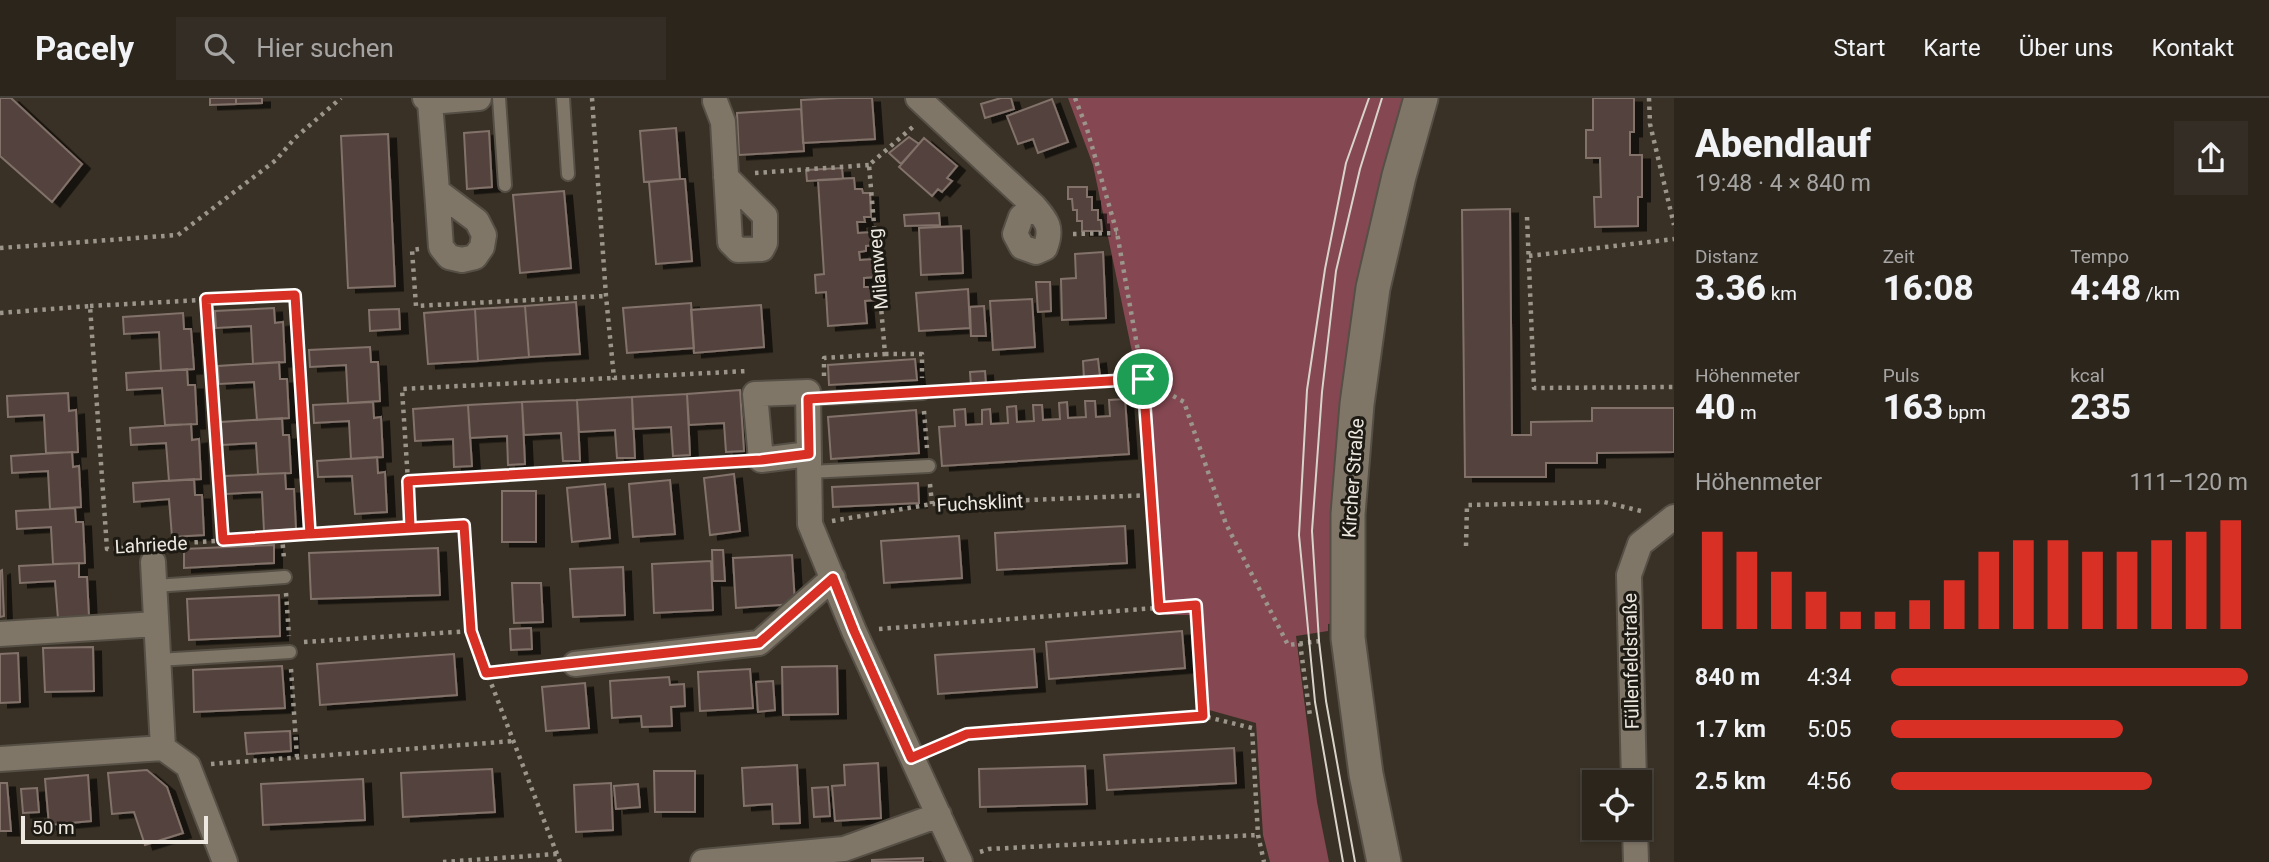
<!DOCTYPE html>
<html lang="de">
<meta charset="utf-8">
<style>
:root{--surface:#2b251c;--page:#332d25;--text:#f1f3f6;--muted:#a6a5a3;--line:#47423b;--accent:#d93025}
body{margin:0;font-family:Roboto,sans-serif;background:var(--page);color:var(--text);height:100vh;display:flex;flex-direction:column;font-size:26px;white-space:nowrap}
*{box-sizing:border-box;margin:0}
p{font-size:23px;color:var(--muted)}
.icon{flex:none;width:38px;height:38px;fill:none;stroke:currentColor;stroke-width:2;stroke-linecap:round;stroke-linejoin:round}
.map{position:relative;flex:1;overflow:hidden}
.side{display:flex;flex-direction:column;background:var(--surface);width:595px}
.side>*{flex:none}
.controls{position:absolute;left:1582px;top:672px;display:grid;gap:14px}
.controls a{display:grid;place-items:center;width:70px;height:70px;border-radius:0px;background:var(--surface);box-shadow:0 2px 5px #0004,0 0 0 2px var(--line);font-size:35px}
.scale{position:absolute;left:21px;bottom:18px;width:187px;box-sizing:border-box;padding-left:7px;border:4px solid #ede8e0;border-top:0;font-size:19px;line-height:24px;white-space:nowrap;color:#ede8e0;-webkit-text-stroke:5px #1d1a14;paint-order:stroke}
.pin{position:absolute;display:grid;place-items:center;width:60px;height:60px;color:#fff;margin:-30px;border:4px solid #fff;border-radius:50%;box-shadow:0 2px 7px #0007}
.round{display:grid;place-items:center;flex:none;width:74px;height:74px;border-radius:0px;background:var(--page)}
.headline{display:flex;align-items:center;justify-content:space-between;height:119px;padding:0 21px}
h1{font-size:38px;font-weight:800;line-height:52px}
.figures{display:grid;grid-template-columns:repeat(3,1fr);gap:10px;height:119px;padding:7px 21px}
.figures div{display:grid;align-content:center}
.figures b{font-size:35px;font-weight:800}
.figures small{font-size:19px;font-weight:400}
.figures p{font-size:19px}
.chart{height:196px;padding:14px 21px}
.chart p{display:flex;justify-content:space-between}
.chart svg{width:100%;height:126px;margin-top:7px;stroke:var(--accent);stroke-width:6}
ul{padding:0 21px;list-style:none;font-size:23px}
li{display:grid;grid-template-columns:112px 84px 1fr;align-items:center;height:52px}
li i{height:18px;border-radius:9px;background:var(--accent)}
header{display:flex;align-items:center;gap:42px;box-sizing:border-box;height:98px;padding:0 35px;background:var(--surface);border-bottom:2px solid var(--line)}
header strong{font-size:33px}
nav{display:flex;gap:38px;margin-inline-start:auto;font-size:24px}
.search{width:490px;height:63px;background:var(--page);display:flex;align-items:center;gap:18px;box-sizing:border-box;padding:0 24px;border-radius:0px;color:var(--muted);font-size:26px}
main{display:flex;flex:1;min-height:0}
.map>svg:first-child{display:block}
</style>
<header>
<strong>Pacely</strong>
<div class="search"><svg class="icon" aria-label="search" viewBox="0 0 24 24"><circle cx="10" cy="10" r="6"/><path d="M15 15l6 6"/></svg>Hier suchen</div>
<nav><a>Start</a><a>Karte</a><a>Über uns</a><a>Kontakt</a></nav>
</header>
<main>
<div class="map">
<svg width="1674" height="764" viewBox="0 0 1674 764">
<defs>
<filter id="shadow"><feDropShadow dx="8" dy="4.5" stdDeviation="0" flood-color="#0009"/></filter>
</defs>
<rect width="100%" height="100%" fill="#393125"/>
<path fill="#854852" d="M1068 0H1408L1338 525 1328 526V533L1296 538 1317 704 1329 764H1270L1263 737 1256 625 1202 610 1192 517H1166L1140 292 1093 67Z"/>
<path fill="#52433d" stroke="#82726b" stroke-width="2" filter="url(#shadow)" d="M0 0H11L82 66 52 104 0 58Z
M210 0H236V6L210 7Z
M236 0H262V5L236 6Z
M841 0H872L875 41 803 45 801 2Z
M1001 0H1011L1014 11 985 20 981 6Z
M1593 0H1634V34H1630V57H1642V99H1638V128L1595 129 1594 99H1601L1600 60H1586V32H1593Z
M1052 1 1068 44 1038 55 1033 41 1018 46 1007 18Z
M801 11 804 53 739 57 737 15Z
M676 30 680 81 644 84 640 33Z
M489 33 492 89 467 91 464 35Z
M388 36 395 188 348 190 341 38Z
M909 39 919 46 901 66 889 55Z
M924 40 957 68 947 80 952 83 942 94 938 91 932 98 899 69Z
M842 70 843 81 807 83 806 72Z
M854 80 855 91H862L863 95H870L871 119H864L865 124H857L858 135 873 134 874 147 866 148V153L859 154 860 162 874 161 875 179 864 180V189H875L876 202 865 203 867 225 828 228 826 194 816 195 815 177 824 176 818 82Z
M680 81H685L692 163 656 166 649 84Z
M1068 89H1087V99H1092V112H1098V122H1101L1102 133H1082V123H1077V112H1073L1072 101H1068Z
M564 93 571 170 520 175 513 97Z
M1510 111 1512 337H1531V324L1592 323V310H1674V354L1597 355V365H1546V379H1465L1462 112Z
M939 115 940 127 905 128 904 117Z
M961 128 963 175 921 177 919 130Z
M1103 154 1106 220 1062 222 1061 181 1076 180 1075 156Z
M1036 184H1050L1051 213 1038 214Z
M968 191 970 230 919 233 916 195Z
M1032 201 1035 249 993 252 990 203Z
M576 204 580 256 529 259 525 208Z
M691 205 694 250 627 255 623 210Z
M761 207 764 249 694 255 691 212Z
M525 208 529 259 478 263 475 211Z
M984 208 986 238H971L970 209Z
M274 210 275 225 283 224 285 264 253 266 251 228 216 230 215 213Z
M399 211 400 231 370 233 369 212Z
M475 211 478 263 428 266 424 215Z
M183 215 184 231H191L194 271 161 273 159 234 124 236 123 219Z
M370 249 371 264H378L380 303 348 305 346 267 310 269 309 252Z
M915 261 917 282 829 287 828 267Z
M1098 261 1100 279 1084 281 1083 263Z
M279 264 280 281H287L289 320 257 322 254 284 219 286 218 268Z
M187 271 188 287H195L197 326 165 327 162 290 127 292 126 275Z
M985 273 986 287 971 288 970 274Z
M740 292 744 353 726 354 724 325 689 327 687 296Z
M68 295 69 313 76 312 78 354 46 355 44 317 8 319 7 298Z
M687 296 690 357 673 358 671 329 633 331 632 299Z
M632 299 635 360H617L615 332 579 334 577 302Z
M1125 301 1129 356 942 368 939 329 955 328 954 312 965 311 966 327 982 326V312L990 311 991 326 1008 325 1007 309 1016 308 1017 324 1034 323 1033 307H1042L1043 322 1060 321 1059 305 1067 304 1068 320 1086 319 1085 303H1095L1096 319 1110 318 1109 302Z
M577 302 580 363H563L561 335 524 337 522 304Z
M373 304 374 320 381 319 383 359 351 361 349 323 314 325 313 307Z
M522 304 525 366 508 367 507 338 470 340 468 307Z
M468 307 472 368 454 369 453 341 415 343 413 311Z
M916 312 919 355 831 361 828 319Z
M282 320 283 337H289L291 375 258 376 256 345 222 347 221 324Z
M191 326 192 342 199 341 201 381 169 383 166 345 131 347 130 330Z
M72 354 73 369 79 368 81 409 50 411 48 373 12 375 11 358Z
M377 359 378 375 385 374 387 414 355 416 352 378 318 379 317 363Z
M285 375 286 391H294L296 431 264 433 262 394 226 396 225 378Z
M734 376 740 433 710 437 704 380Z
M194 381 195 397H202L204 437 172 439 169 401 134 404 133 385Z
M670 382 675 436 633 439 629 386Z
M918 385 919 405 833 409 832 389Z
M605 386 610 440 572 444 567 390Z
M502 393H536V444H502Z
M75 410 76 424H83L85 465 53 466 51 429 17 431 16 413Z
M1125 428 1127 465 997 472 995 435Z
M959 438 962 480 884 485 881 443Z
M274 447V465L184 470V451Z
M438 450 440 497 311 501 309 455Z
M712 452H723L725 483H713Z
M792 457 795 506 736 510 733 460Z
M711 463 713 512 654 515 652 466Z
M79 465V479H87L89 519 58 521 55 483 20 485 19 468Z
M623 469 625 517 573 519 570 471Z
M2 472 4 518 0 519V473Z
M512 485H541L543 524 514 525Z
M279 497 280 538 189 542 187 501Z
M531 530 532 551 511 552 510 531Z
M1182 533 1185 570 1049 581 1046 544Z
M93 549 94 593 45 594 43 550Z
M1034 551 1037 589 938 596 935 557Z
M18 555 20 604 0 605V556Z
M454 556 457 597 320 607 317 566Z
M282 568 285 610 194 614 193 572Z
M837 568 838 616 783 617 782 569Z
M750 571 753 610 700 613 698 574Z
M669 579 670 587 684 586 685 608 671 609 672 628 642 629 641 618 612 620 610 583Z
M773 583 775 612 758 614 756 584Z
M585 585 589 630 546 633 542 589Z
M290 633 291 653 247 656 245 635Z
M1234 650 1236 685 1107 692 1104 657Z
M878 665 881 720 835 723 832 688 845 687 844 667Z
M797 667 800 725 773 726 772 706 744 708 742 670Z
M1085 668 1087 706 980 709 979 671Z
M492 671 495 714 403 719 401 675Z
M147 672 167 689 183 735 145 747 134 714 112 716 108 675Z
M654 673H695V714H655Z
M88 677 91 723 49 727 45 681Z
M363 681 365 722 263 727 261 686Z
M0 685H7L11 733H0Z
M611 685 613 732 576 734 574 687Z
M638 686 640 709 616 711 614 688Z
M828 689 830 718 814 719 812 690Z
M37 690 39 714 23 715 21 691Z
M923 760V764H872V762Z"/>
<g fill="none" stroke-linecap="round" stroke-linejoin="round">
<g stroke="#554f45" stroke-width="16">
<path id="lane" d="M499 0 505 87
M563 0 568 76
M808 301 923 295
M809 374 929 368
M155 488 285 479
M158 562 290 554"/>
</g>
<g stroke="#554f45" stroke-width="28">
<path id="street" d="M425 0 430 4 479 0
M918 0 1034 108C1047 123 1053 130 1045 150L1036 154 1022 149 1015 136 1021 119 1034 108
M715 3 723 24 730 144 738 152 762 151 765 145V118L726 79
M430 4 437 93 441 149 449 159 462 162 475 159 482 149 484 137 477 123 437 93
M809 356 761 362 755 296 808 294 810 426 854 533 960 764
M153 464 163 650 188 668 225 764
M0 536 156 526
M575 566 759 545 833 480
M0 661 163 650
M1634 684 1629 477 1640 446 1674 419
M1635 730 1636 764
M703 764 844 751 939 717"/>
</g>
<g stroke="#554f45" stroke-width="37">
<path id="secondary" d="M1384 764 1366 676 1348 540V416L1357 306 1373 190 1399 78 1421 0"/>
</g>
<path stroke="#9b958b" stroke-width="4.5" stroke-dasharray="3.5 5" stroke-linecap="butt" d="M592 0 606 198 614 280 747 273
M1075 0 1087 31 1117 135 1143 281 1159 510
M1649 0 1650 26 1674 127
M755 75 869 67
M1527 119 1534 290 1674 289
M1073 136 1117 135
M0 150 178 137 276 62 295 40 341 0
M419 151 412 152 416 208 606 198
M1529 158 1674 141
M206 201 223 442
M90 208 295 197 310 436
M0 215 90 208 107 451 136 449
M885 256H922V280
M824 278V260L885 256 869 67 915 27
M940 294 1143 281 1184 304 1226 426 1288 547 1320 543
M924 313 927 350
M408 383 402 291 614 280
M930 386 932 406
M832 423 932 406 1152 397
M410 429 408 383 739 364
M282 438 284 461
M169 446 464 427 471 533 560 764
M1466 448 1467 407 1604 404 1641 413
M286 495 289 538
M879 531 1196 507 1203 618 1252 630 1258 737 1264 764
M304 544 471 533
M1300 545 1310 618
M291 571 297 659
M486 575 552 568
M934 651 967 636 1203 618
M211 666 514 643
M980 754 989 751 1258 737
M443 764 557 756"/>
<use href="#lane" stroke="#7f7668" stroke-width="12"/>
<use href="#street" stroke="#7f7668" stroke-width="24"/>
<use href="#secondary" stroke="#7f7668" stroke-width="33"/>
<path stroke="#d9d4cb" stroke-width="2" d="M1343 764 1315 604 1299 437 1307 292 1325 171 1346 65 1369 0
M1355 764 1326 603 1319 543 1312 433 1322 294 1336 173 1360 71 1382 0"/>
</g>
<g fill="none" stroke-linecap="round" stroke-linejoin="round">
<g stroke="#fff" stroke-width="14">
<path id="route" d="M1143 281 808 301 809 356 761 362 408 383 410 429 223 442 206 201 295 197 310 436 464 427 471 533 486 575 759 545 833 480 854 533 911 660 967 636 1203 618 1196 507 1159 510 1143 281"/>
</g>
<use href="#route" stroke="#d93025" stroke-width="9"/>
</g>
<g text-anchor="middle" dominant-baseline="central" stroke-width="6" stroke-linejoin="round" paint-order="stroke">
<g font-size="19" fill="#ede8e0" stroke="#1d1a14">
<text transform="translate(878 171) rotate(-95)">Milanweg</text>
<text transform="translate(1353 380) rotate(-86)">Kircher Straße</text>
<text transform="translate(980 405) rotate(-3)">Fuchsklint</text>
<text transform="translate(151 447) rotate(-3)">Lahriede</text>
<text transform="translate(1631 563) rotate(-91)">Füllenfeldstraße</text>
</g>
</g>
</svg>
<div class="controls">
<a><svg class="icon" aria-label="locate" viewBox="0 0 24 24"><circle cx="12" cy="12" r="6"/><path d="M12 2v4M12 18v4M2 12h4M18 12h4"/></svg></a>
</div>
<div class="scale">50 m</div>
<div class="pin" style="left:1143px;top:281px;background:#1e9e55"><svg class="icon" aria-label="arrive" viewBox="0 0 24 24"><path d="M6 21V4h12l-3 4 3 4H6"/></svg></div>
</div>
<section class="side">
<div class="headline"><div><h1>Abendlauf</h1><p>19:48 · 4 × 840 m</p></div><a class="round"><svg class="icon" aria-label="share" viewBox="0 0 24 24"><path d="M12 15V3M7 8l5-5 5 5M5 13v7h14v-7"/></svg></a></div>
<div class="figures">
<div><p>Distanz</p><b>3.36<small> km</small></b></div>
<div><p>Zeit</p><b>16:08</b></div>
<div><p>Tempo</p><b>4:48<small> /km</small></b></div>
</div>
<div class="figures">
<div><p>Höhenmeter</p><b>40<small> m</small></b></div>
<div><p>Puls</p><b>163<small> bpm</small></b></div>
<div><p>kcal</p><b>235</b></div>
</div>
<div class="chart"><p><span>Höhenmeter</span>111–120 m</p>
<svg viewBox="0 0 160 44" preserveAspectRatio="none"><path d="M5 44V10M15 44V17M25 44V24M35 44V31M45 44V38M55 44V38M65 44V34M75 44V27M85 44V17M95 44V13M105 44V13M115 44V17M125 44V17M135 44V13M145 44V10M155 44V6"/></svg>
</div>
<ul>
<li><b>840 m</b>4:34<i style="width:100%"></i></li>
<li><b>1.7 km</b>5:05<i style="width:65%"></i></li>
<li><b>2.5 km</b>4:56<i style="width:73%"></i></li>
</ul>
</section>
</main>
